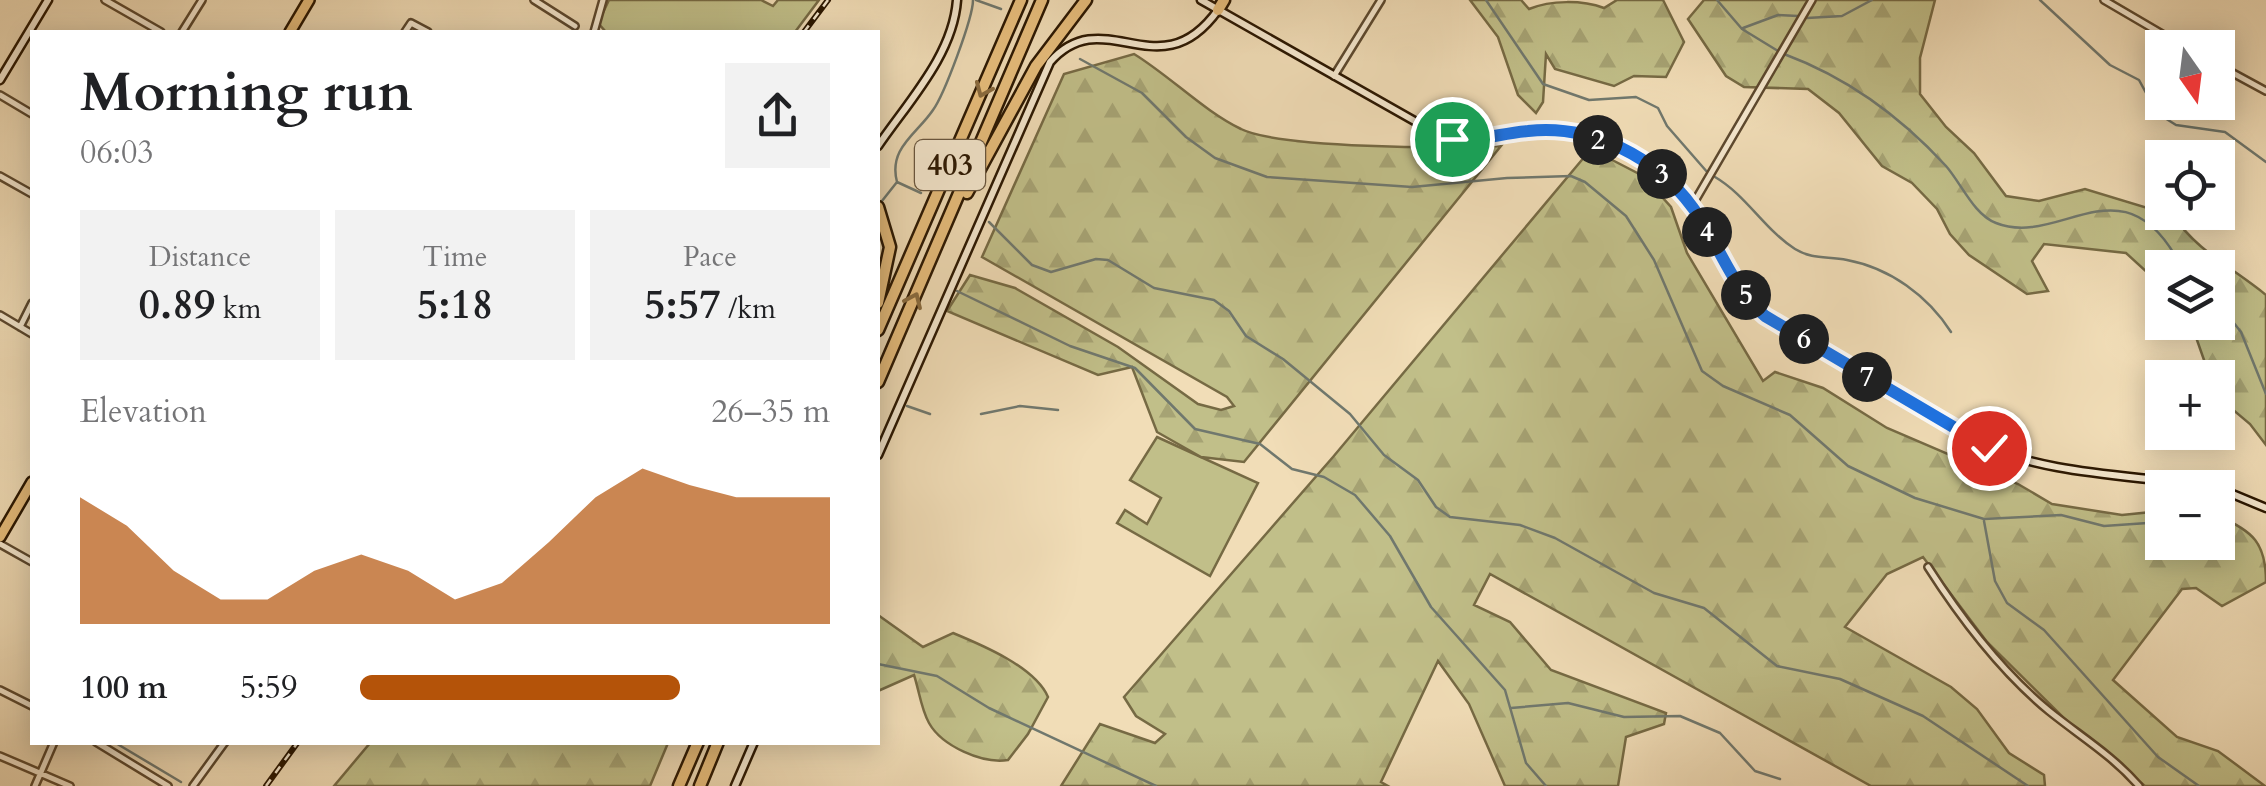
<!DOCTYPE html>
<meta charset="utf-8">
<style>
:root{--surface:#fff;--page:#f2f2f2;--text:#202124;--muted:#757577;--accent:#b45309}
body{margin:0;font-family:Cardo,serif;background:var(--page);color:var(--text);height:100vh;display:flex;flex-direction:column;font-size:38px;white-space:nowrap}
*{box-sizing:border-box;margin:0}
p{font-size:32px;color:var(--muted)}
.icon{flex:none;width:55px;height:55px;fill:none;stroke:currentColor;stroke-width:2;stroke-linecap:round;stroke-linejoin:round}
.map{position:relative;flex:1;overflow:hidden}
.side{position:absolute;left:30px;top:30px;width:850px;height:715px;display:flex;flex-direction:column;background:var(--surface);border-radius:0px;box-shadow:0 5px 25px #0003}
.side>*{flex:none}
.needle{width:65px;rotate:166deg}
.tools{position:absolute;left:2145px;top:30px;display:grid;gap:20px}
.tools a{display:grid;place-items:center;width:90px;height:90px;border-radius:0px;background:var(--surface);box-shadow:0 5px 25px #0003;font-size:50px}
.pin{position:absolute;display:grid;place-items:center;width:85px;height:85px;color:#fff;margin:-42px;border:5px solid #fff;border-radius:50%;box-shadow:0 2px 10px #0007}
.km{position:absolute;width:50px;height:50px;margin:-25px;border-radius:50%;background:#222;color:#fff;font-size:28px;line-height:50px;text-align:center}
.round{display:grid;place-items:center;flex:none;width:105px;height:105px;border-radius:0px;background:var(--page)}
.head{display:flex;align-items:center;justify-content:space-between;height:170px;padding:0 50px}
h1{font-size:55px;font-weight:700;line-height:75px}
.stats{display:grid;grid-template-columns:repeat(3,1fr);gap:15px;height:170px;padding:10px 50px}
.stats div{display:grid;align-content:center;border-radius:0px;background:var(--page);text-align:center}
.stats b{font-size:42px;font-weight:700}
.stats small{font-size:28px;font-weight:400}
.stats p{font-size:28px}
.chart{height:280px;padding:20px 50px}
.chart p{display:flex;justify-content:space-between}
.chart svg{width:100%;height:180px;margin-top:10px;fill:var(--accent);opacity:.7}
ul{padding:0 50px;list-style:none;font-size:32px}
li{display:grid;grid-template-columns:160px 120px 1fr;align-items:center;height:75px}
li i{height:25px;border-radius:12px;background:var(--accent)}
.map>svg:first-child{display:block}
</style>
<div class="map">
<svg width="2266" height="786" viewBox="0 0 2266 786">
<defs>
<pattern id="forest-firs" width="22" height="20" patternUnits="userSpaceOnUse" patternTransform="scale(2.5)"><rect width="22" height="20" fill="#c1bf89"/><path d="M5 1l3.5 6h-7zM16 11l3.5 6h-7z" fill="#a6a374"/></pattern>
</defs>
<rect width="100%" height="100%" fill="#f1ddb7"/>
<filter id="stains"><feTurbulence type="fractalNoise" baseFrequency=".002" numOctaves="4"/><feColorMatrix values="0 0 0 0 .2 0 0 0 0 .09 0 0 0 0 .02 0 0 0 .5 -.17"/></filter>
<radialGradient id="worn" r=".72"><stop offset=".6" stop-color="#630" stop-opacity="0"/><stop offset="1" stop-color="#630" stop-opacity=".3"/></radialGradient>
<path fill="#c1bf89" stroke="#766a44" stroke-width="2.5" d="M609 0H761L773 6 778 0H819L795 32H606L598 23Z
M1157 437 1258 483 1210 576 1117 523 1125 510 1147 524 1161 498 1130 480Z"/>
<path fill="url(#forest-firs)" stroke="#766a44" stroke-width="2.5" d="M1470 0H1521L1529 9C1551 0 1582 0 1604 8L1617 0H1663L1684 42 1666 77 1634 76 1614 86 1555 69 1546 54 1543 102 1536 113 1518 95 1498 37Z
M1704 0H1935L1920 58V94L1946 127 1974 153 2006 196 2039 201 2085 189 2174 216C2194 249 2236 270 2266 295V445L2250 424 2219 398 2218 378 2210 377 2191 323 2218 322V268H2162V286L2126 253 2044 244 2032 261 2048 291 2027 294 1969 255 1950 234 1937 209 1912 183 1882 166 1839 113 1808 89 1744 87 1726 76 1688 19Z
M1134 54C1170 76 1205 112 1241 129 1279 148 1453 149 1501 146L1244 462 1201 457 1157 432 1132 367 1098 375 947 311 970 275 1015 288 1118 347 1198 404 1221 410 1234 406 1227 397 982 257 1064 74Z
M1591 149 1643 176 1671 207 1687 253 1763 381 1775 372 1823 388 1887 428 2018 484 2052 504 2122 515 2162 511V542H2218V516C2253 531 2266 543 2266 582L2222 606 2196 588 2182 589 2113 680 2177 737 2218 751 2265 786H2145L2086 740 1987 642 1923 557 1887 574 1845 627 1951 687 1977 709 2009 753 2044 775 2045 786H1871L1490 574 1474 605 1510 622 1551 670 1666 713 1664 724 1626 737 1618 786H1505L1469 704 1438 661 1381 782 1388 786H1061L1100 724 1155 743 1165 734 1136 716 1124 697 1333 457Z
M878 615 923 647 953 633C982 645 1035 667 1048 697L1028 734 1008 760C982 764 942 746 929 723 921 709 919 690 914 675L878 691Z
M370 743V742L668 743 650 786H334Z"/>
<g fill="none" stroke-linecap="round" stroke-linejoin="round">
<path stroke="#70786e" stroke-width="2.5" d="M976 0 1001 9
M1486 0 1543 84 1589 100 1636 97 1658 108 1667 126 1708 173
M1717 0 1742 29 1778 51
M2040 0 2110 65 2139 80 2157 113 2176 125 2225 132 2266 162
M1807 18 1842 16 1872 0
M1743 28 1778 15 1798 16
M1784 54C1846 77 1901 117 1946 166 1961 183 1974 215 1996 223 2061 249 2124 154 2182 268
M1080 59 1142 93 1186 137 1215 158 1267 177 1412 187 1507 178 1571 176 1585 182 1626 216 1654 260 1702 371 1723 386 1790 415 1848 466 1915 498 1984 519 2061 515 2104 526 2162 522
M1715 177C1746 195 1765 230 1795 249 1813 260 1827 256 1847 260 1890 268 1928 296 1951 332
M921 193 897 182C888 148 917 134 933 110 944 95 973 18 973 0
M878 206 897 182
M989 222 1032 265 1051 272 1096 259 1108 260 1154 288 1214 300 1229 311 1246 336 1283 359 1350 414 1384 455 1418 480 1436 507 1450 517 1520 525 1555 538 1654 593 1704 608 1777 666 1840 679 1923 716 2028 786
M957 291 1070 346 1135 368 1195 429 1260 444 1292 469 1324 477 1355 495 1390 536 1431 607 1505 690 1526 763 1546 786
M2218 303 2241 332 2266 394
M907 406 930 414
M981 414 1020 406 1058 410
M1984 521 1995 581 2007 603 2044 630 2158 757 2199 786
M2218 524 2224 523
M878 664 937 676 989 708 1156 786
M1511 708 1568 703 1624 717 1680 716 1720 733 1755 771 1780 779
M114 742 181 782"/>
<g stroke="#5c482e" stroke-width="10">
<path id="street" d="M105 0 161 32
M534 0 575 26
M2104 0 2186 48
M182 32 202 0
M405 32 411 23 428 32
M594 32 603 0
M2218 65 2266 91
M1334 76 1381 0
M0 95 32 114
M0 176 32 194
M1692 206 1812 0
M0 315 32 334
M20 327 32 303
M0 544 32 562
M1928 567C1960 617 2003 673 2049 711 2080 736 2112 755 2139 786
M0 690 32 706
M96 742 168 786
M0 756 70 786
M35 786 54 742
M193 786 225 742"/>
</g>
<g stroke="#2a1600" stroke-width="11">
<path id="secondary" d="M1201 0 1441 136 1481 140 1526 131H1556L1609 142 1635 154 1692 206 1733 276 1765 316 1977 443C2053 477 2136 474 2217 488
M0 80 48 0
M878 146C908 102 953 55 957 0
M878 455 1050 62C1105 0 1159 92 1218 10
M2218 488 2266 508
M735 786 754 742"/>
</g>
<g stroke="#2a1600" stroke-width="14">
<path id="primary" d="M290 32 309 0
M0 537 32 482"/>
</g>
<g stroke="#2a1600" stroke-width="15">
<path id="highway" d="M1218 10 1224 0
M967 193 1036 66 1086 0
M878 207 890 247 878 303
M878 330 1021 0
M878 382 1042 0
M679 786 698 742
M700 786 718 742"/>
</g>
<use href="#street" stroke="#f6e9d0" stroke-width="5"/>
<use href="#secondary" stroke="#f6e9d0" stroke-width="6"/>
<use href="#primary" stroke="#e8be7c" stroke-width="9"/>
<use href="#highway" stroke="#e8be7c" stroke-width="10"/>
<g stroke="#2a1600" stroke-width="6">
<path id="rail" d="M804 32 828 0
M266 786 298 742"/>
</g>
<use href="#rail" stroke="#f6e9d0" stroke-width="2.5" stroke-dasharray="8" stroke-linecap="butt"/>
</g>
<defs><path id="oneway-chevron" d="M-2-3.5L2.5 0L-2 3.5" fill="none" stroke-width="1.6" stroke-linecap="round" stroke-linejoin="round" transform="scale(2.5)"/></defs>
<g stroke="#896a3e">
<use href="#oneway-chevron" transform="translate(983 90) rotate(113)"/>
<use href="#oneway-chevron" transform="translate(914 300) rotate(-66)"/>
</g>
<g fill="none" stroke-linecap="round" stroke-linejoin="round">
<g stroke="#fff" stroke-width="20">
<path id="route" d="M1452 139C1479 142 1501 133 1528 131 1592 124 1656 157 1693 208 1719 243 1731 287 1765 316L1989 448"/>
</g>
<use href="#route" stroke="#1a73e8" stroke-width="12"/>
</g>
<g text-anchor="middle" dominant-baseline="central" stroke-width="10" stroke-linejoin="round" paint-order="stroke">
<rect fill="#f6e9d0" stroke="#67553e" stroke-width="2.5" x="915" y="140" width="70" height="50" rx="8"/>
<g font-size="30" font-weight="bold" fill="#2a1600">
<text x="950" y="165">403</text>
</g>
</g>
<rect width="100%" height="100%" filter="url(#stains)"/>
<rect width="100%" height="100%" fill="url(#worn)"/>
</svg>
<div class="tools">
<a><svg class="needle" viewBox="-14 -14 28 28"><path d="M0-13l5 13h-10z" fill="#e53935"/><path d="M0 13l5-13h-10z" fill="#757577"/></svg></a>
<a><svg class="icon" aria-label="locate" viewBox="0 0 24 24"><circle cx="12" cy="12" r="6"/><path d="M12 2v4M12 18v4M2 12h4M18 12h4"/></svg></a>
<a><svg class="icon" aria-label="layers" viewBox="0 0 24 24"><path d="M12 4l9 5-9 5-9-5zM3 14l9 5 9-5"/></svg></a>
<a>+</a>
<a>−</a>
</div>
<div class="pin" style="left:1452px;top:139px;background:#1e9e55"><svg class="icon" aria-label="arrive" viewBox="0 0 24 24"><path d="M6 21V4h12l-3 4 3 4H6"/></svg></div>
<div class="pin" style="left:1989px;top:448px;background:#d93025"><svg class="icon" aria-label="check" viewBox="0 0 24 24"><path d="M5 12l5 5 9-10"/></svg></div>
<b class="km" style="left:1598px;top:140px">2</b>
<b class="km" style="left:1662px;top:174px">3</b>
<b class="km" style="left:1707px;top:232px">4</b>
<b class="km" style="left:1746px;top:295px">5</b>
<b class="km" style="left:1804px;top:339px">6</b>
<b class="km" style="left:1867px;top:377px">7</b>
<section class="side">
<div class="head"><div><h1>Morning run</h1><p>06:03</p></div><a class="round"><svg class="icon" aria-label="share" viewBox="0 0 24 24"><path d="M12 15V3M7 8l5-5 5 5M5 13v7h14v-7"/></svg></a></div>
<div class="stats">
<div><p>Distance</p><b>0.89<small> km</small></b></div>
<div><p>Time</p><b>5:18</b></div>
<div><p>Pace</p><b>5:57<small> /km</small></b></div>
</div>
<div class="chart"><p><span>Elevation</span>26–35 m</p>
<svg viewBox="0 0 160 44" preserveAspectRatio="none"><path d="M0 44V13L10 20L20 31L30 38L40 38L50 31L60 27L70 31L80 38L90 34L100 24L110 13L120 6L130 10L140 13L150 13L160 13V44z"/></svg>
</div>
<ul>
<li><b>100 m</b>5:59<i style="width:68%"></i></li>
</ul>
</section>
</div>
